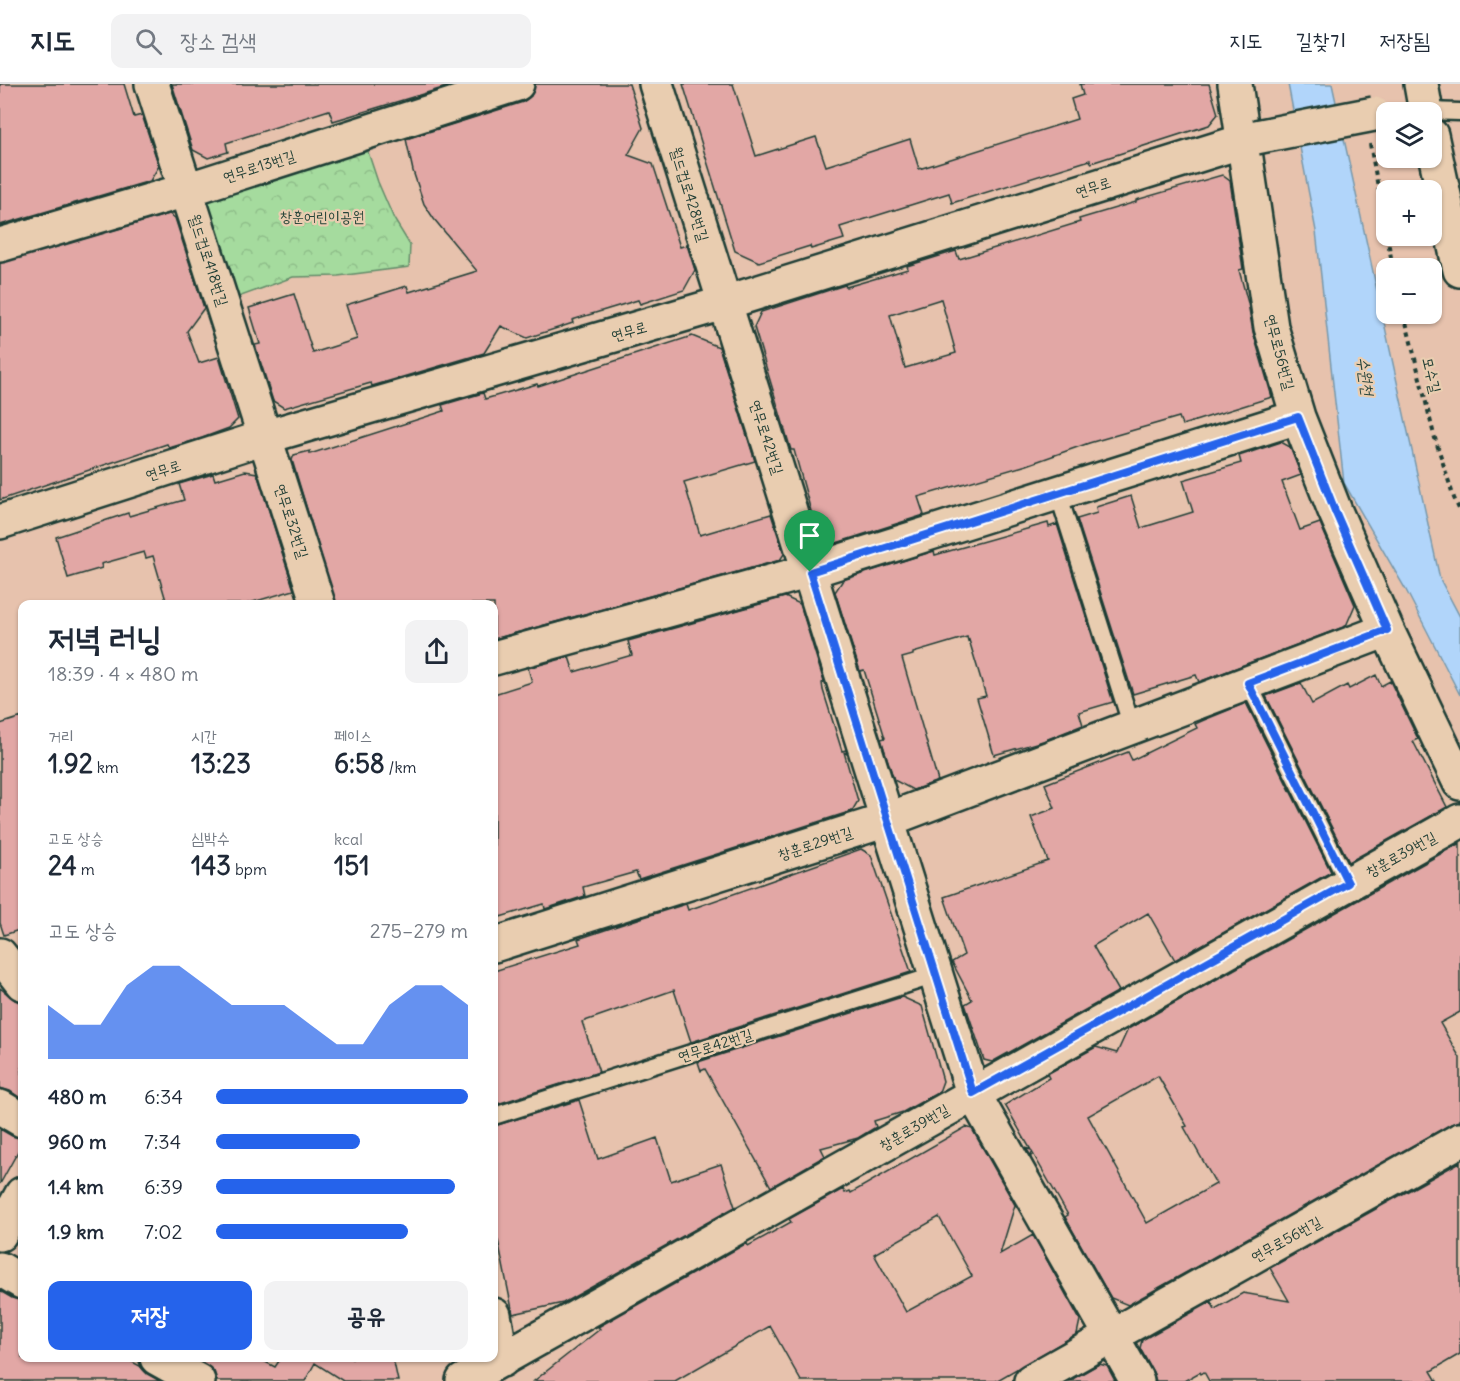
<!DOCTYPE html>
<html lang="ko">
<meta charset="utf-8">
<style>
:root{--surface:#fff;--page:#f2f2f3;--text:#1f2937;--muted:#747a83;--line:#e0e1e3;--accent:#2563eb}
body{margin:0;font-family:Delius,"Poor Story",sans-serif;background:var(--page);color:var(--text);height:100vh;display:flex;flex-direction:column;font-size:22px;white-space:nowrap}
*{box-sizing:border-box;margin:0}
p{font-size:20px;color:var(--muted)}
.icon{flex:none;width:33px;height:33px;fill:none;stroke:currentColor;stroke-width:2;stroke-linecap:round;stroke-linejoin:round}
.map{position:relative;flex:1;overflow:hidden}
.sheet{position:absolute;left:18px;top:516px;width:480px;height:762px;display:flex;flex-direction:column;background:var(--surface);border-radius:12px;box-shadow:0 2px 4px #0004}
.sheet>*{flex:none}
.controls{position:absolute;left:1376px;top:18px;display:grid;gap:12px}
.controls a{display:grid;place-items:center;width:66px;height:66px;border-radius:12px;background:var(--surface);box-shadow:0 2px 4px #0004;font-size:30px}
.pin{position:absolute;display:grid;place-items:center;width:51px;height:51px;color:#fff;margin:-62px -26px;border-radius:50% 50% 50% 0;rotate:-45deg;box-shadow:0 0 6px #0007}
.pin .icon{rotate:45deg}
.round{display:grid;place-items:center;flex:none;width:63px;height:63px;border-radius:12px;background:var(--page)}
.headline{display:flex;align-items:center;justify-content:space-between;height:102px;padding:0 30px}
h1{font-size:33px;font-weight:700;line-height:45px}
.stats{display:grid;grid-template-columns:repeat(3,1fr);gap:9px;height:102px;padding:6px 30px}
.stats div{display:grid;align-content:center}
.stats b{font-size:26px;font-weight:700}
.stats small{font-size:16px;font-weight:400}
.stats p{font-size:16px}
.chart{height:168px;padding:12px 30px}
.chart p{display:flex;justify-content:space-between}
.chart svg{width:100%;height:108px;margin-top:6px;fill:var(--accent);opacity:.7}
.button{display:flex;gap:12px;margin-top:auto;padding:12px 30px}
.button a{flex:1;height:69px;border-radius:12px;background:var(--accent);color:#fff;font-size:24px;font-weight:700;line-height:69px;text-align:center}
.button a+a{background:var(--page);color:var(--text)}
ul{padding:0 30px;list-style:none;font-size:20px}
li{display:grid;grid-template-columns:96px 72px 1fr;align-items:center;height:45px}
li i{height:15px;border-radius:8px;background:var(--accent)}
header{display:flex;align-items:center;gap:36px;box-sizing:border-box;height:84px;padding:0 30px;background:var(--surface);border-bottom:2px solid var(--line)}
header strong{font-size:28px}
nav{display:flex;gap:33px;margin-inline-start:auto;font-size:21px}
.search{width:420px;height:54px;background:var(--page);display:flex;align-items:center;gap:15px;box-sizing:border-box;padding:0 21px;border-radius:12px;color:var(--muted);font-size:22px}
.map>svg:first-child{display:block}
</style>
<header>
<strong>지도</strong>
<div class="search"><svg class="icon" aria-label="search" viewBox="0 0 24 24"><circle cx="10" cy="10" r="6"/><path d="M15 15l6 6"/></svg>장소 검색</div>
<nav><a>지도</a><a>길찾기</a><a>저장됨</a></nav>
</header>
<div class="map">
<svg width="1460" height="1297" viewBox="0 0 1460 1297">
<defs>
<pattern id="park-crowns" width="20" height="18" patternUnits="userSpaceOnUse" patternTransform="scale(1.5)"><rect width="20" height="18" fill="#a5db9e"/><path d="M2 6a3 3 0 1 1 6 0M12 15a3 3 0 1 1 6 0" fill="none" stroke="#8ebd89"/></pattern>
</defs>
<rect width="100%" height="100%" fill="#e7c2ad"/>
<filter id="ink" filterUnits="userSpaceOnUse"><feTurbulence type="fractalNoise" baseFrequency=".0167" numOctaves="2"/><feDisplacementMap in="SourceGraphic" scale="12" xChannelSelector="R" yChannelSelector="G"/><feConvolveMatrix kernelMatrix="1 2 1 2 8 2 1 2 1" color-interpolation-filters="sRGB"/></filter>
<g filter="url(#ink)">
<path fill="url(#park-crowns)" stroke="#628c69" stroke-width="1.5" d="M363 53 378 98 394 135 410 161 409 183 338 192 293 193 233 215 204 109Z"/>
<path fill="#b1d5fa" stroke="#7798ab" stroke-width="1.5" d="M1288 0H1332L1440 495 1460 533V611L1406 506 1344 399 1316 147Z"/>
<path fill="#e2a7a5" stroke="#1f3d34" stroke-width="1.5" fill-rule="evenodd" d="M0 0H124L134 33 142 31 159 82 150 97 0 141Z
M172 0H456L333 37 329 26 226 59 228 68 208 74 193 66Z
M535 0H629L643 44 628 71 653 80 680 163 687 161 695 186 684 206 640 220 638 216 572 236 573 239 527 254 501 242 484 269 372 302 371 299 284 324 273 317 255 261 260 260 249 224 294 210 313 269 357 255 346 221 407 202 409 208 477 187 434 135 424 120 413 87 406 55 523 18 531 12Z
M683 0H733L756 72 816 53 826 82 910 55 919 85 1077 35 1071 15 1083 11 1080 0H1209L1218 30 1209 41 1091 79 1090 76 952 119 949 109 840 143 844 155 811 165 810 162 759 178 735 167Z
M1222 91 1230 97 1243 185 1239 186 1248 219 1253 248 1272 313 1182 341 1179 333 1089 359 1027 381 918 413 924 431 830 461 819 456 794 366H791L754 243 761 228 845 201 846 203 908 185 907 182 956 167 959 175 1080 138 1079 135 1136 118V116ZM941 215 956 269 905 284 890 231Z
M169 130 175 134 204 224 187 247 199 279 219 273 238 335 229 344 202 354 169 364 167 360 0 416V179Z
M692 252 719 263 755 377 684 398 700 451 771 430 784 470 780 476 494 555V520H336L292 376 294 371 310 367V370L444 327 442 321 483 309 485 315 537 300 538 302Z
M1281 358 1290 363 1301 391 1282 398 1300 446 1320 439 1355 521 1346 542 1199 598 1196 591 1133 610 1077 435 1097 429 1096 423 1131 412 1141 444 1193 428 1183 396 1241 379 1239 372Z
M245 387 257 389 294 506 246 520H167L153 472 146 474 144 468 101 480 102 484 68 494 56 453 128 429 129 432 184 416 179 400 213 390 215 396Z
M1048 439 1049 443 1057 440 1113 618 1079 628 1083 641 1043 657 994 671 977 614 986 612 969 556 968 557 967 553 913 569V571L902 574 938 697 913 706 894 696 881 655 885 654 864 586 860 587 835 508 843 496 934 467 935 471Z
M785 513 800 520 824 598 822 599 823 606 842 667 846 666 847 670 844 668 858 717 852 727 639 795 636 788 583 803 585 812 545 825 544 820 500 833 494 811V610L532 598 528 584 569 573 574 588 632 571 628 557Z
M1376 591 1381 602 1390 597 1418 655 1413 657 1447 723 1349 778 1266 612 1301 599 1312 620 1347 601 1349 605Z
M1246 619 1331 788 1175 876 1148 829 1093 862 1119 907 992 978 984 976 965 920 972 916 952 878 964 871 944 813 1048 777 1031 733 1055 724 1045 700 1128 668 1132 676 1197 644 1195 640 1204 636Z
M22 633V845L4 851 0 839V640Z
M1460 759V928L1440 939 1460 974V1037L1451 1040 1128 1221 1111 1214 1065 1133 1068 1131 1032 1068 1031 1072 1026 1064 1031 1066 1005 1021 1049 994 1047 990 1096 963 1117 969 1128 945ZM1158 992 1187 1042 1184 1043 1216 1100 1147 1139 1088 1032Z
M861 765 871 771 911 888 691 958 674 906 582 938 599 988 494 1021V887L580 860 578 855 644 833 686 820 688 826Z
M0 904 15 916 22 919V1015L10 1007 0 1004Z
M902 913 922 922 943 997 939 1008 903 1028 874 1037 876 1043 858 1054 821 1064 825 1072 771 1103 705 985 701 987 698 978Z
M579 1016 598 1075 657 1054 671 1097 721 1080 735 1123 563 1219 513 1230 498 1156 494 1157V1042Z
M966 1043 972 1045 1015 1121 1000 1170 1033 1151 1080 1236 1077 1250 996 1297H801L770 1242 675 1297H534L600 1245 598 1243 747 1159 748 1162 791 1138 789 1135 843 1105 845 1109 850 1107 851 1109ZM939 1133 972 1192 906 1228 874 1170Z
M0 1045 12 1052 22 1055V1060L0 1100Z
M1460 1078V1270L1431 1287 1437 1297H1209L1204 1288 1201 1290 1200 1288 1184 1297H1156L1153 1288 1140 1264 1142 1256 1211 1218 1215 1225 1243 1209 1289 1217 1270 1184Z
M0 1207 12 1214 22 1217V1274H125L140 1282 147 1290 160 1297H0Z
M200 1274H258L275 1283 281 1274H393L398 1297H343L315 1279 305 1297H217L214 1287 199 1276Z
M1099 1280 1107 1282 1115 1297H1069Z"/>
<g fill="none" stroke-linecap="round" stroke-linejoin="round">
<g stroke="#1f3d34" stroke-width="21">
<path id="lane" d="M1426 27 1460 28
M1058 409 1132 643
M1248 599 1348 799
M494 1032 936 891"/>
</g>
<g stroke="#1f3d34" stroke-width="38">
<path id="street" d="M152 0 318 520
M656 0 973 1009 1137 1297
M1235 0 1271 243 1298 333 1335 427 1387 546 1460 699
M0 161 186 106 517 0
M494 574 810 487 1298 333
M494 861 887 736 1387 546
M0 871 22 899
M0 1023 22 1036
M0 1150 22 1110
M0 1185 22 1198
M494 1231 502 1276
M157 1274 198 1297
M463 1297 1460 737
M1031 1297 1460 1056"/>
</g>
<g stroke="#1f3d34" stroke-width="38">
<path id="secondary" d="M1421 0 1426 28
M1431 51 1460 186
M0 438 265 353 724 219 1256 53"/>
</g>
<path stroke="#1f3d34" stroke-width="4" stroke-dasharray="4.5 4.5" stroke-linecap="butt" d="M1370 60 1386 146
M1387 152 1393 184
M1404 230 1434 351 1454 414 1460 427"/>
<use href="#lane" stroke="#e9cdb0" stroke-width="16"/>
<use href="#street" stroke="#e9cdb0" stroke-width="33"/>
<use href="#secondary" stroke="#e9cdb0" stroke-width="33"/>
<g stroke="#1f3d34" stroke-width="38" stroke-linecap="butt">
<path id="secondary-bridge" d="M1256 53 1374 30"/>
</g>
<use href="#secondary-bridge" stroke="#e9cdb0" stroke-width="33"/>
</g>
</g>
<g fill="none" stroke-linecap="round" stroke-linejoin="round" filter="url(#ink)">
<g stroke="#fff" stroke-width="12">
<path id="route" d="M1298 333 1335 427 1387 546 1248 599 1348 799 973 1009 810 488Z"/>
</g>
<use href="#route" stroke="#2563eb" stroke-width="8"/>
</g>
<g text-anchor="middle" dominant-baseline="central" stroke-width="4.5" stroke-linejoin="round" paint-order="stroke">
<g font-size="15" fill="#1f3d34" stroke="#e9cdb0">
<text transform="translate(259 82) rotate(-18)">연무로13번길</text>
<text transform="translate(1093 103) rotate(-18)">연무로</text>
<text transform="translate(690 110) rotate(73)">월드컵로428번길</text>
<text transform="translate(209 176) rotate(72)">월드컵로418번길</text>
<text transform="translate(629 247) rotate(-16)">연무로</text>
<text transform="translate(1280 268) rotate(75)">연무로56번길</text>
<text transform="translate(1432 291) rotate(76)">모수길</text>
<text transform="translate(767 353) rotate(72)">연무로42번길</text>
<text transform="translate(163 386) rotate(-18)">연무로</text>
<text transform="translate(292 437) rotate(72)">연무로32번길</text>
<text transform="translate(815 759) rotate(-18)">창훈로29번길</text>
<text transform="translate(1401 770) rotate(-29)">창훈로39번길</text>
<text transform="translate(715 961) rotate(-18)">연무로42번길</text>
<text transform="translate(914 1043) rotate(-30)">창훈로39번길</text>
<text transform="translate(1286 1155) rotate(-29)">연무로56번길</text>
</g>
<g font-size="15" fill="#264539" stroke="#e9cdb0">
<text x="322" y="132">창훈어린이공원</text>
</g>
<g font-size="16" font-style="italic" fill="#26453e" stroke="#e9cdb0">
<text transform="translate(1366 292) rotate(82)">수원천</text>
</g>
</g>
</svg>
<div class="controls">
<a><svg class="icon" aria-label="layers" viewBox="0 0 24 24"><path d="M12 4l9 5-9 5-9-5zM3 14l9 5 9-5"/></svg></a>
<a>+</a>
<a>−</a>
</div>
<div class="pin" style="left:810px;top:488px;background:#1e9e55"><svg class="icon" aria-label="arrive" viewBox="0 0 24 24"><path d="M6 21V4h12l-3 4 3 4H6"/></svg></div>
<section class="sheet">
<div class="headline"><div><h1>저녁 러닝</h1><p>18:39 · 4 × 480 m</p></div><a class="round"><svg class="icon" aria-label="share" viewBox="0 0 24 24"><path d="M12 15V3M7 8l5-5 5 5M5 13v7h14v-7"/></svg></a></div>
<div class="stats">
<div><p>거리</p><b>1.92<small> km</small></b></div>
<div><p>시간</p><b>13:23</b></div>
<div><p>페이스</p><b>6:58<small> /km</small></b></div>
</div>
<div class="stats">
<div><p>고도 상승</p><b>24<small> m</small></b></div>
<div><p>심박수</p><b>143<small> bpm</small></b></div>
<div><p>kcal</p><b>151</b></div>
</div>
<div class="chart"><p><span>고도 상승</span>275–279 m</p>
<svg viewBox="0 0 160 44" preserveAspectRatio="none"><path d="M0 44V22L10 30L20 30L30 14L40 6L50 6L60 14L70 22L80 22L90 22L100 30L110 38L120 38L130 22L140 14L150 14L160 22V44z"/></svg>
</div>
<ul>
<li><b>480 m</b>6:34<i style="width:100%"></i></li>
<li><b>960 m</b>7:34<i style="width:57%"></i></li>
<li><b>1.4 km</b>6:39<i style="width:95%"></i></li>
<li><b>1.9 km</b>7:02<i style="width:76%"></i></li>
</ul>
<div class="button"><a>저장</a><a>공유</a></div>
</section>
</div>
